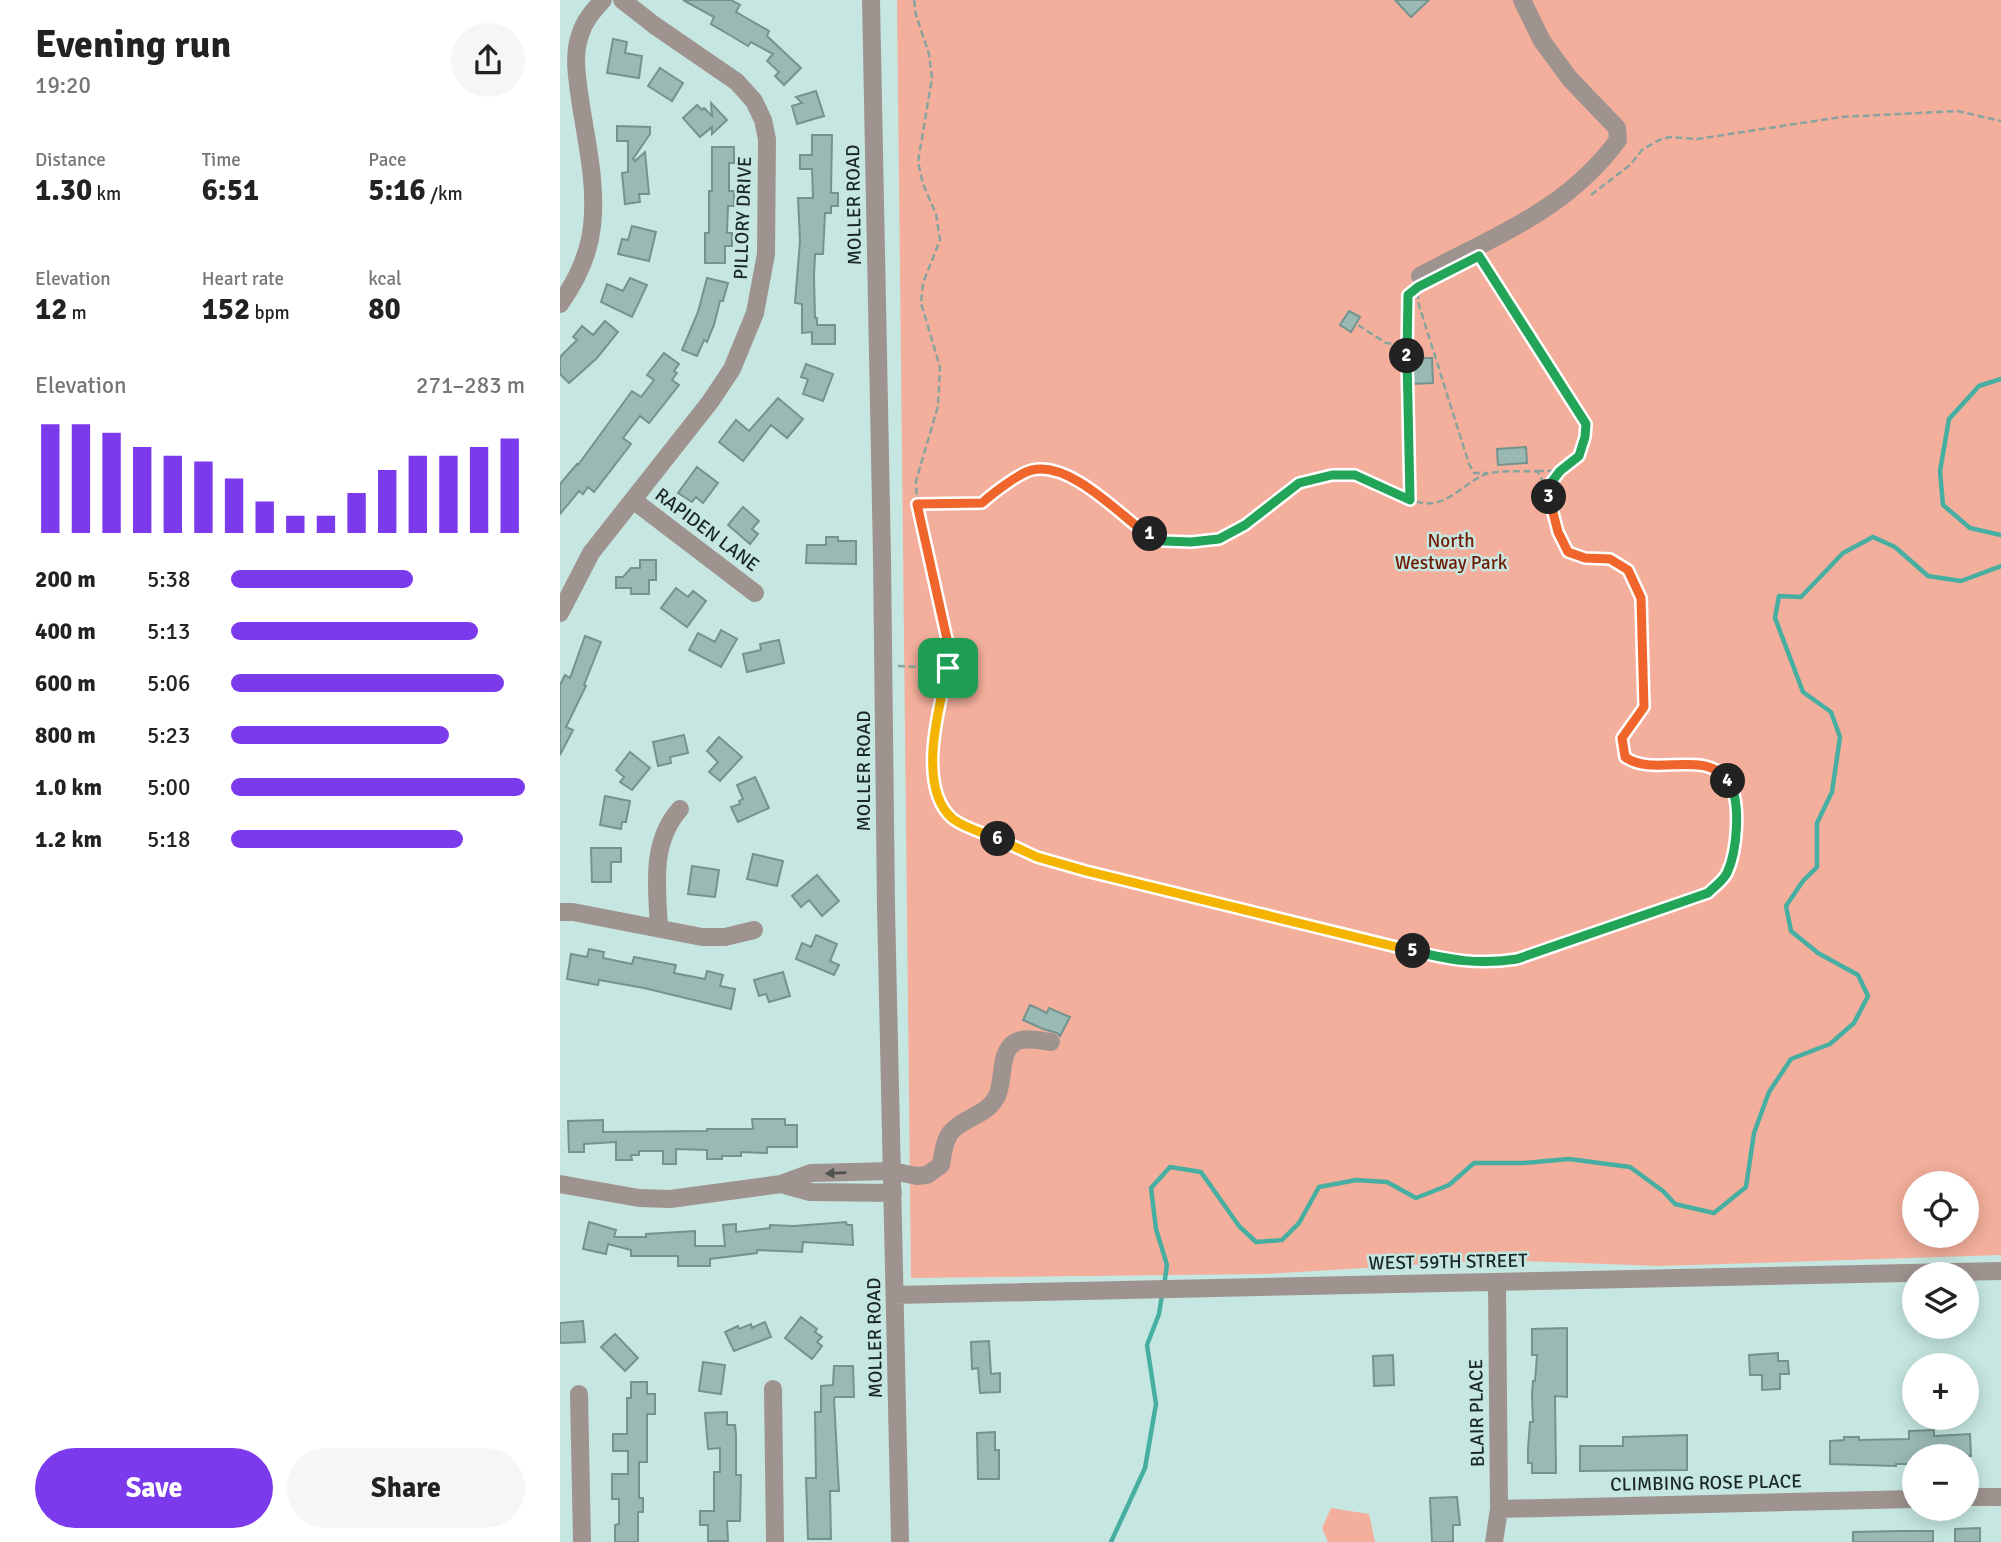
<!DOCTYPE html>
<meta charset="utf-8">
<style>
:root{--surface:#fff;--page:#f6f6f6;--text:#222;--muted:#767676;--accent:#7c3aed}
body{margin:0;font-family:Signika,sans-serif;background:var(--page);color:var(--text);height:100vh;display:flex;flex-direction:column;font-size:26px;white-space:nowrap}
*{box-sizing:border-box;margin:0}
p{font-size:23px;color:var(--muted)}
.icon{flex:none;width:38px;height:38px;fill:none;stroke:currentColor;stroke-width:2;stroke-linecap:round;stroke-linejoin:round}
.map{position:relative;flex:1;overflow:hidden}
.panel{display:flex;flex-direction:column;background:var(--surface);width:560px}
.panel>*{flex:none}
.buttons{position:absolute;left:1342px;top:1171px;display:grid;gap:14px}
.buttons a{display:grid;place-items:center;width:77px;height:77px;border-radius:50%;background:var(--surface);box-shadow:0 4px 18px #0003;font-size:35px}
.pin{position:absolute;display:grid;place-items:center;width:60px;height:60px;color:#fff;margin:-30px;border-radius:14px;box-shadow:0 4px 10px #0006}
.km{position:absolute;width:35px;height:35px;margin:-18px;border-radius:50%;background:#222;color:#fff;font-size:19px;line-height:35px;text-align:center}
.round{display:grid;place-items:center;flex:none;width:74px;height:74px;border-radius:37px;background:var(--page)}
.summary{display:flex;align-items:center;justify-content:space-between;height:119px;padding:0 35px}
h1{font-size:38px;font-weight:800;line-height:52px}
.metrics{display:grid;grid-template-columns:repeat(3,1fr);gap:10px;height:119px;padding:7px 35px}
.metrics div{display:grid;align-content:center}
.metrics b{font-size:30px;font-weight:800}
.metrics small{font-size:19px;font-weight:400}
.metrics p{font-size:19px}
.chart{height:196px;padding:14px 35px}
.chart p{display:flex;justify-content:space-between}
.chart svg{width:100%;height:126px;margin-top:7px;stroke:var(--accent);stroke-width:6}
.cta{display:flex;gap:14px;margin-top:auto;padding:14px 35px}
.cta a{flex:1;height:80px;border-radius:42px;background:var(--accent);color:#fff;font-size:28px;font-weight:800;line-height:80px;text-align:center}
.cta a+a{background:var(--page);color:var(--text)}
ul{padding:0 35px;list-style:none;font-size:23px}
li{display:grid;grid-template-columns:112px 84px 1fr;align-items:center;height:52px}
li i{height:18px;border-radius:9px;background:var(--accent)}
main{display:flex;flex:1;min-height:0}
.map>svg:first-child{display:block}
</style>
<main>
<section class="panel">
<div class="summary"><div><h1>Evening run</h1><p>19:20</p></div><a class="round"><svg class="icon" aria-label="share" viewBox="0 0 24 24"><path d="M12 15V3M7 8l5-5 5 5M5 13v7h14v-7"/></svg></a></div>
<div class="metrics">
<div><p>Distance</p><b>1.30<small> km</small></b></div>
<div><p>Time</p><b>6:51</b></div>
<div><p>Pace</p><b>5:16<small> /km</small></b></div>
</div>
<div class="metrics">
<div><p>Elevation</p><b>12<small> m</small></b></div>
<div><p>Heart rate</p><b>152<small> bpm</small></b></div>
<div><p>kcal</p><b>80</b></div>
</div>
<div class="chart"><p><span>Elevation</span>271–283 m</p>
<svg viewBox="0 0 160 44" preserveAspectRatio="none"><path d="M5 44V6M15 44V6M25 44V9M35 44V14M45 44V17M55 44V19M65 44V25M75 44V33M85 44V38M95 44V38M105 44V30M115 44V22M125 44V17M135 44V17M145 44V14M155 44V11"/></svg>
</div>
<ul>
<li><b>200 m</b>5:38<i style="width:62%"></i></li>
<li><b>400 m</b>5:13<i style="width:84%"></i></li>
<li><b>600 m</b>5:06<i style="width:93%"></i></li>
<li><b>800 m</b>5:23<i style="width:74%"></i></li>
<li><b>1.0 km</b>5:00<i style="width:100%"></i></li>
<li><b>1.2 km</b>5:18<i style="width:79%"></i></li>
</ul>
<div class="cta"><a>Save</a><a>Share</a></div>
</section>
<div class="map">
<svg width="1441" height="1542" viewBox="0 0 1441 1542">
<rect width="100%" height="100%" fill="#c6e7e1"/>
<path fill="#f3af9b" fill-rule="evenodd" d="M337 0H1441V1255L1101 1266 934 1260 706 1274 351 1278ZM1354 1183H1407V1236H1354Z
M771 1508 809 1514 815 1542H768L762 1528Z"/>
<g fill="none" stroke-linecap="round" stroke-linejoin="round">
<path stroke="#46afa2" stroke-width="4.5" d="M1441 379 1419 386 1389 419 1380 471 1383 505 1410 528 1441 535
M604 1286 607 1265 596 1229 591 1188 610 1167 641 1172 679 1226 696 1242 722 1240 739 1223 759 1187 796 1180 827 1182 856 1198 889 1185 914 1163H963L1009 1159 1070 1167 1103 1191 1115 1204 1154 1213 1186 1187 1194 1133 1209 1092 1231 1059 1270 1044 1294 1023 1308 996 1298 975 1258 953 1231 931 1226 906 1243 881 1257 867V823L1272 792 1280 737 1271 712 1243 692 1215 618 1219 596 1241 597 1283 553 1313 537 1335 547 1368 576 1401 581 1441 566
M551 1542 585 1468 596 1404 587 1345 599 1314 602 1295"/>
</g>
<path fill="#9ab9b4" stroke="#74938e" stroke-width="2" d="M123 0H171L180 5 176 12 209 31 207 36 241 68 224 85 215 76 219 72 207 61 213 54 191 42 188 46 173 37 151 24 154 17Z
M835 0H869L851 17Z
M53 39 67 42 65 53 82 56 79 78 47 73Z
M100 68 123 83 112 101 88 86Z
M256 91 264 116 237 124 232 106 242 103 236 97Z
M151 103 167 120 152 134V127L140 137 123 118 137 105 142 110 144 108 152 116Z
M57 126 90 127V134L73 159 75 161 85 152 89 194H79L80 202 65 204 62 173 68 172V141H57Z
M252 135H272L271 193H278V206H271V213H265L263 254H255L254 276 255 318H257V325H275V344H252V332L242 333V304L235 303 240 241 238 198H253L252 169H240V155H252Z
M152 147H174V163H169V191H174V206H168L167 233H172V246H165V263H145V233H149V191H152Z
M72 226 96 232 89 261 58 254 62 239 68 240Z
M70 278 87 285 72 317 41 302 47 284 63 291Z
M147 278 168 283 163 301H160L154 325 147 342 144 340 137 356 122 350 138 312Z
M789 311 800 317 791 332 780 325Z
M45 321 58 332 37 358 9 383 0 374V357L17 340 13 337 22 326 33 335Z
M104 353 119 364 114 371 117 373 112 380 119 385 89 423 80 416 63 438 71 444 34 492 28 487 23 494 19 491 0 514V484L17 464 18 465 72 391 81 397 94 380 87 375Z
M851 358H872L873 383 852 384Z
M246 364 273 374 263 401 243 394 248 379 241 377Z
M218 398 243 419 227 438 211 425 183 461 159 442 176 420 189 431Z
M966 447 967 463 938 465 937 449Z
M137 467 158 483 143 503 136 497 132 502 118 493Z
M183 507 199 521 192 529 198 534 190 544 168 525Z
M266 537H278V541H296V564L246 563 247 545H266Z
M80 560H96V580H89V594H71V588H56V577H63L71 568H80Z
M116 588 128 597 133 591 146 601 127 627 101 608Z
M161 630 177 639 161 667 129 650 138 633 155 642Z
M25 636 41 642 24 685 26 686 6 727 13 730 0 755V685L5 675 10 678Z
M219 640 224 663 187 672 183 654 201 650 200 644Z
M124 735 128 753 110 757 111 763 98 766 93 742Z
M159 737 182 757 160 781 149 772 158 762 147 751Z
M70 752 90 768 72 790 60 782 64 777 56 770Z
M195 777 209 808 178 822 171 807 180 804 179 801 183 799 177 785Z
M45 796 70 801 66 822H62L61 829 40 825Z
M31 848H61V862H51V882H32Z
M193 854 223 861 217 886 187 879Z
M132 866 159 870 155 897 128 894Z
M257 875 279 901 262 916 249 900 241 907 232 896Z
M256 935 277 944 270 961 279 965 274 975 236 959 242 943 251 947Z
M29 949 44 952 43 958 72 964 74 957 116 965 114 973 145 979 147 971 163 975 160 986 175 989 171 1009 84 988 39 980 38 985 7 979 11 954 27 957Z
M223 972 230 996 209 1002 206 994 199 996 194 980Z
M470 1005 487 1013 489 1008 510 1017 500 1036 497 1033 483 1029 463 1020Z
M192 1119H225V1125H237V1147H207V1153L181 1152V1156H162V1159H147V1150L116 1149V1164H103V1151H79V1155H71L72 1160H56V1142L24 1144V1152H9L8 1121 43 1120V1132L147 1131V1129H193Z
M29 1222 56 1230 54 1237H86V1234L135 1231V1246H165L163 1225 176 1224V1232L210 1228V1225L234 1226 286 1222 287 1225H292L293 1245 243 1242 242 1252 197 1250V1253L150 1259V1266H118V1256H71V1250L48 1244 46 1254 23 1249Z
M241 1317 257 1329 255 1332 262 1337 257 1342 262 1346 252 1359 225 1338Z
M23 1321 25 1342 0 1343V1323Z
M205 1322 211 1337 174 1351 165 1332 178 1326 179 1329 191 1324 192 1328Z
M1007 1328V1397L995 1396 996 1473H972V1463H968V1449L970 1422H973L972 1395 973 1381H975L977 1355H972V1329Z
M55 1334 78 1358 65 1371 41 1347Z
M429 1341 431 1374 440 1373V1392L420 1393 418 1368 412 1369 411 1342Z
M1218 1353V1361H1228L1229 1374H1220V1389L1202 1390V1375H1190L1189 1355Z
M833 1355 834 1385 814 1386 813 1356Z
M143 1362 165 1365 161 1394 139 1391Z
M274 1366H293L294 1397H275L274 1399 279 1491H270L271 1539H248L246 1478H256L255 1412H261V1386L273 1385Z
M71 1382H87V1394H95V1414H87V1462H79V1498H83V1512H78V1542H55V1525L59 1524V1499H52V1474H68V1451H53V1434H67V1398H71Z
M167 1412V1425H175L176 1435V1475H181L180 1521H167L168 1541H148V1525H140V1511H154V1472H160V1448L148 1449 145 1413Z
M1374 1430V1436L1410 1434 1411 1456H1354V1464H1336V1466L1270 1464V1441L1284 1440V1437H1299V1440L1349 1439V1431Z
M435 1432V1450H439V1479H418L417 1433Z
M1127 1435V1470L1020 1471V1446H1063V1437Z
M897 1497 900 1525H893V1542H872L870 1498Z
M1420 1528V1542H1395V1529Z
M1339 1531H1373V1542H1293V1532Z"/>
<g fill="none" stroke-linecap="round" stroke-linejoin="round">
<path stroke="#89a39e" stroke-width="2.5" stroke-dasharray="7 3.5" stroke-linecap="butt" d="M354 0 356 15 369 54 372 78 358 162 363 184 376 214 380 240 363 283 361 303 380 367 378 406 356 481 357 504 387 639 388 668 373 730V763L379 801 393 819 477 857 900 962 933 963 957 959 1148 893C1173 868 1173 860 1175 826 1181 726 1107 787 1065 757L1062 738 1085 707 1081 598 1068 570 1050 559 1025 558 1008 553 998 532 987 488 1000 471 1019 456 1025 437 1026 424 922 261
M1031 195 1070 165 1082 150 1099 140 1110 137 1137 139 1281 117 1397 111 1441 121
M858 292V302L909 464 914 473H928
M798 325 826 343 847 345
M977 471H999
M850 500 846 303 848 295 854 290
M357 504H422C432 495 458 474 469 470 503 459 546 503 570 521 580 529 594 539 607 541 622 543 645 544 660 539 690 528 711 499 738 484 746 479 759 478 768 476 804 469 830 498 863 503 890 507 906 479 930 473 944 470 962 472 977 471L986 486
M338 666 388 668"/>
<path stroke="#9f938f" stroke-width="18" d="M311 0 322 557 326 907 340 1542
M860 276C934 236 1006 211 1058 140L1057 128 1010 79 982 41 962 0
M0 304C17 280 29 255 32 226 37 184 26 140 20 99 17 77 13 56 20 35 24 21 33 11 43 0
M73 500 195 593
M0 613 31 553 150 402 172 369 195 313 206 254 207 139 203 120 194 101 177 82 94 25 62 0
M0 912H13L142 937H165L194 930
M99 928C97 886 90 843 120 809
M0 1184 79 1198 110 1199 221 1184 251 1173 332 1171 357 1176 367 1175 381 1165C383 1154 384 1138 393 1130 406 1117 426 1115 436 1098 445 1083 438 1054 454 1043 464 1036 480 1041 491 1042
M221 1184 250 1192 333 1193
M335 1295 1441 1271
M213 1389 215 1542
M19 1394 22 1542
M1407 1497H1441
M939 1509 1354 1499
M934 1542 939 1509 937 1283"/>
</g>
<defs><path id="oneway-solid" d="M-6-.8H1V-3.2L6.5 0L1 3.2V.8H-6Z" transform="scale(1.75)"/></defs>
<use fill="#4f524f" href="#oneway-solid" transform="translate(276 1173) rotate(178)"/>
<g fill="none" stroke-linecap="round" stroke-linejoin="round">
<g stroke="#fff" stroke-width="14">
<path id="split-1" d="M388 668 387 639 357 504 422 503C432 494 459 473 472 470 508 462 552 507 579 528L590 534"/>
</g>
<g stroke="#fff" stroke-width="14">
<path id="split-2" d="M590 534 604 541 631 542 659 539 685 525 739 483 772 475H795L850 500 847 356"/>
</g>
<g stroke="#fff" stroke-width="14">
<path id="split-3" d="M847 356 848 295 858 287 919 256 1026 424 1025 437 1019 456 1000 471 987 488 989 497"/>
</g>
<g stroke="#fff" stroke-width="14">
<path id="split-4" d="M989 497 998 532 1008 552 1025 558 1050 559 1068 570 1081 598 1084 707 1062 738 1065 757C1094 778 1145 748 1168 781"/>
</g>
<g stroke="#fff" stroke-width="14">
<path id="split-5" d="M853 951C891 960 918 965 957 959L1148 893C1154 887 1163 881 1167 873 1177 852 1182 800 1168 781"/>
</g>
<g stroke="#fff" stroke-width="14">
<path id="split-6" d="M438 839 477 857 526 871 853 951"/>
</g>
<g stroke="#fff" stroke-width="14">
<path id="split-7" d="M388 668C379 707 356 788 393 819 405 828 424 833 438 839"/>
</g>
<use href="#split-1" stroke="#f0652b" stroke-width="9"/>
<use href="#split-2" stroke="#22a559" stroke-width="9"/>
<use href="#split-3" stroke="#22a559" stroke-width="9"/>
<use href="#split-4" stroke="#f0652b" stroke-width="9"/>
<use href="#split-5" stroke="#22a559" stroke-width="9"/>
<use href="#split-6" stroke="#f5b400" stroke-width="9"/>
<use href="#split-7" stroke="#f5b400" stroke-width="9"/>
</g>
<g text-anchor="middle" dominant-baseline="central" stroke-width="5" stroke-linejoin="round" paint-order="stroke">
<g font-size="19" fill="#1a2725" stroke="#c6e7e1">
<text transform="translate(294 205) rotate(-91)">MOLLER ROAD</text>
<text transform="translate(183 218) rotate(-88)">PILLORY DRIVE</text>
<text transform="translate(147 530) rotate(37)">RAPIDEN LANE</text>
<text transform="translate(304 771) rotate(-90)">MOLLER ROAD</text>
<text transform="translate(888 1262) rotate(-1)">WEST 59TH STREET</text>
<text transform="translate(315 1338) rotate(-91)">MOLLER ROAD</text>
<text transform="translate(917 1413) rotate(-91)">BLAIR PLACE</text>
<text transform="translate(1146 1483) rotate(-1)">CLIMBING ROSE PLACE</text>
</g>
<g font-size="19" fill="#6e1900" stroke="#c6e7e1">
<text x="891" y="541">North<tspan x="891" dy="22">Westway Park</tspan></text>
</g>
</g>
</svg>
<div class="buttons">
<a><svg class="icon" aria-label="locate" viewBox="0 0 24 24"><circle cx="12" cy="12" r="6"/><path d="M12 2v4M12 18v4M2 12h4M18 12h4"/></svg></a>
<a><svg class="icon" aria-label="layers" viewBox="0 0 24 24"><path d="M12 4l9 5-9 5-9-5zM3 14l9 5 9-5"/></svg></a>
<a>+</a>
<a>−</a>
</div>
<div class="pin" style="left:388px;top:668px;background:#1e9e55"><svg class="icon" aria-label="arrive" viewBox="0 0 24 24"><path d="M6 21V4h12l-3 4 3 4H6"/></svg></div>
<b class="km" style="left:590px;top:534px">1</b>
<b class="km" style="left:847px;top:356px">2</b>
<b class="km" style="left:989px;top:497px">3</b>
<b class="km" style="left:1168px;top:781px">4</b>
<b class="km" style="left:853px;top:951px">5</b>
<b class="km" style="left:438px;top:839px">6</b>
</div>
</main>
